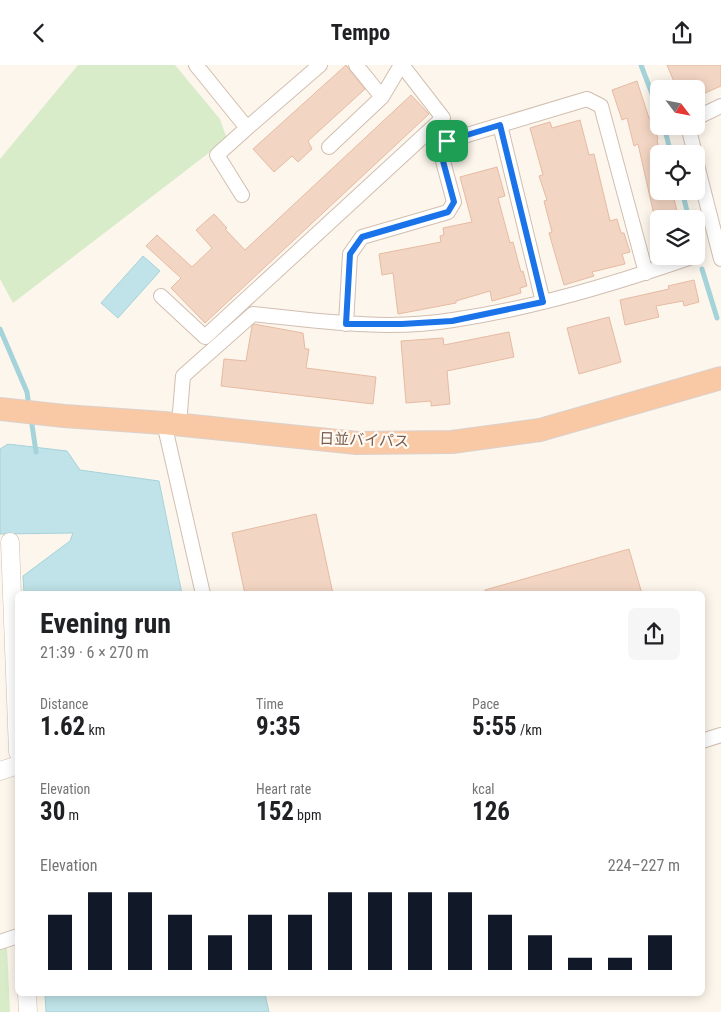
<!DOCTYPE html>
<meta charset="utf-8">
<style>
:root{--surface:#fff;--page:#f6f6f6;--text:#202124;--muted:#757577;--accent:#111827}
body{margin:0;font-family:"Roboto Condensed","Noto Sans JP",sans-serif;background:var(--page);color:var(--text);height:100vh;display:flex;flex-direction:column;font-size:19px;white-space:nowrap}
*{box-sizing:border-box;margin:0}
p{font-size:16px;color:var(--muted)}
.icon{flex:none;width:28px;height:28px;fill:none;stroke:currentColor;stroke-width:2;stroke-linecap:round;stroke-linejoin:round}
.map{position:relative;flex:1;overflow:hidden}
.details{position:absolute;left:15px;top:526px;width:690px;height:405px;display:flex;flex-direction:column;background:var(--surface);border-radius:8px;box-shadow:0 2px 12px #0003}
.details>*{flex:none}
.needle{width:32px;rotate:122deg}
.buttons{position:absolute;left:650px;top:15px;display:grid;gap:10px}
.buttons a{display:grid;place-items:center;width:55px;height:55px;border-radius:8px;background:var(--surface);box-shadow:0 2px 12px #0003;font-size:25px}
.pin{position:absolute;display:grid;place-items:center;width:42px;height:42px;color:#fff;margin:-21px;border-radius:10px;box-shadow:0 2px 8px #0006}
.round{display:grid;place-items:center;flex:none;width:52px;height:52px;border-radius:8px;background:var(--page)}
.overview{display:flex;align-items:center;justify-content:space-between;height:85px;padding:0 25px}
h1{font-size:28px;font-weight:700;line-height:38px}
.figures{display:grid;grid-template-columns:repeat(3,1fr);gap:8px;height:85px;padding:5px 25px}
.figures div{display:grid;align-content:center}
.figures b{font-size:25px;font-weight:700}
.figures small{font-size:14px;font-weight:400}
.figures p{font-size:14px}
.chart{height:140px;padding:10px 25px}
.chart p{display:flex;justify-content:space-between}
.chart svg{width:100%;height:90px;margin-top:5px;stroke:var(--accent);stroke-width:6}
header{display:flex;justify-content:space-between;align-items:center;height:65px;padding:0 25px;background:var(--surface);font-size:22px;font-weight:700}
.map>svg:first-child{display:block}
</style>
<header><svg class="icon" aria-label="back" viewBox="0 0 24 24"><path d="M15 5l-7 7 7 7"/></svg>Tempo<svg class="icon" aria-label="share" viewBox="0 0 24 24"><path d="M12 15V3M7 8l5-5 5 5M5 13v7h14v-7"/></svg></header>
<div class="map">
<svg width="721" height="947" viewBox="0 0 721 947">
<rect width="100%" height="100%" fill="#fdf6ec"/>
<path fill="#d8ecc9" d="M78 0H175L220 54 227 74 13 238 0 214V94Z
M7 881 10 947H0V883Z"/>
<path fill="#bfe3e8" stroke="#a5d3da" d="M143 191 160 206 118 253 101 238Z
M8 379 67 386 80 405 159 416 182 529H24L23 511 70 476 73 468 0 469V384Z
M45 929H265L269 947H46Z"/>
<path fill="#fdf6ec" d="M9 377 67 383 69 384 4 378Z"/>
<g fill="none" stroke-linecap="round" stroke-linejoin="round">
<path stroke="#a5d3da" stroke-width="5" d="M641 0 659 47
M664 61 671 89
M682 126 689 154
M702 204 717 253
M0 264 27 327 29 342
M31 353 36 387"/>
</g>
<path fill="#f3d5c3" stroke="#e6bba3" d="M346 0 365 24 308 76 312 84 298 97 292 91 274 107 253 84Z
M667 0H721V21L696 32V24H677Z
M637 16 649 53 652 52 658 74 657 75 659 83V126H672L679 154H655L638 79 634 81 627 53 622 55 612 25Z
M411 30 429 49 205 258 171 223 181 213 146 181 157 170 192 202 212 183 196 165 214 149 227 163 225 164 245 185Z
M580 55 589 90 594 89 610 156 617 154 621 168H624L630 187 622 189 625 199 592 207 594 211 564 220 549 168 552 167 544 136 547 135 539 111 543 110 530 63 550 57 552 63Z
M497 102 505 131 498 133 510 178 513 177 521 207 523 206 527 221 520 223 521 228 492 236 490 226 456 236V238L398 249 393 208 382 210 379 189 441 177 440 171 444 170 443 163 472 157 460 112Z
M694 215 699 237 684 241 683 236 656 241 659 252 625 260 620 235 669 224 668 221Z
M609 252 621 297 579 309 567 263Z
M254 259 303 268 305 284H309L306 303 376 312 373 339 221 321 224 294 246 296 252 261Z
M509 267 514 292 447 306 450 339 431 341V336L406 338 401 276 443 273 444 280Z
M316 449 333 529H245L232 468Z
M629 484 642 529H485V525Z"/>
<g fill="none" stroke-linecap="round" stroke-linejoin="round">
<g stroke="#d1beb0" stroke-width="16">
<path id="minor" d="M196 0 247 63 320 0
M356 0 382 32 401 0
M696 53 721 41
M500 60 543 237
M688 61 695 89
M329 82 382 32
M696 96 721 194
M242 130 217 90 247 63
M161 231 205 272 443 53 402 0
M346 259 350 189 362 172 448 147 454 137 440 85 447 76 587 34 601 41 646 208
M164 358 203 529
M179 359 183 311 253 249C319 256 387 266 453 255 535 243 617 218 695 191
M702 676 721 670
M0 877 18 871"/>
</g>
<g stroke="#d1beb0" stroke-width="19">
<path id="tertiary" d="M10 477 18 687
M0 706 18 700
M27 929 28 947"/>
</g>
<g stroke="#dad1cd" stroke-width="24">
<path id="trunk" d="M0 344 64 351 164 358 357 378 452 377 540 365 721 313"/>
</g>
<use href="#minor" stroke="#fff" stroke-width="14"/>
<use href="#tertiary" stroke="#fff" stroke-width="18"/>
<use href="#trunk" stroke="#f9c8a4" stroke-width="22"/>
</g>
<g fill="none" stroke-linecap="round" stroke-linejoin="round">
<g stroke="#fff" stroke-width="10">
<path id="route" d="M500 60 543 237 452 256 402 259H346L350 189 362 172 448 147 454 137 440 85 447 76Z"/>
</g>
<use href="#route" stroke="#1a73e8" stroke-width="6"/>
</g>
<g text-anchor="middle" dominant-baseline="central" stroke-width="4.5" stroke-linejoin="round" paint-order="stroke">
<g font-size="15" fill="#7a5c4d" stroke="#fffaf3">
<text transform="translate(364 375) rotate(2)">日並バイパス</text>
</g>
</g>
</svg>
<div class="buttons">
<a><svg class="needle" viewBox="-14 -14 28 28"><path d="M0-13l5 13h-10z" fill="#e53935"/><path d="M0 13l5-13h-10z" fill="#757577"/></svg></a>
<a><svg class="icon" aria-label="locate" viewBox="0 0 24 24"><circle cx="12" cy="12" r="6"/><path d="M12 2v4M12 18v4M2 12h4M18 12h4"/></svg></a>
<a><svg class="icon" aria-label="layers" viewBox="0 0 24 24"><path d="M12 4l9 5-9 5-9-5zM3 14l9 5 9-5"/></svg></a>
</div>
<div class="pin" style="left:447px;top:76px;background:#1e9e55"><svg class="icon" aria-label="arrive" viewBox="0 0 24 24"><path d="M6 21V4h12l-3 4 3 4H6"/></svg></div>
<section class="details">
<div class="overview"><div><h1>Evening run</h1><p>21:39 · 6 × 270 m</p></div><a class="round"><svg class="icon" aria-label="share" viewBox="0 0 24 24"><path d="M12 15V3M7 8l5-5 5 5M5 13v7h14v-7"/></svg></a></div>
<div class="figures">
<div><p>Distance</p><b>1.62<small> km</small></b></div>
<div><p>Time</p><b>9:35</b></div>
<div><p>Pace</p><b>5:55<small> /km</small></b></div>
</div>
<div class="figures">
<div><p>Elevation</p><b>30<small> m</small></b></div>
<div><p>Heart rate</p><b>152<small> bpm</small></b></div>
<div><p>kcal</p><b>126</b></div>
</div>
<div class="chart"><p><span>Elevation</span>224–227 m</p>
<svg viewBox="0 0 160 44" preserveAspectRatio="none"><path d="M5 44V17M15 44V6M25 44V6M35 44V17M45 44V27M55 44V17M65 44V17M75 44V6M85 44V6M95 44V6M105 44V6M115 44V17M125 44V27M135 44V38M145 44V38M155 44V27"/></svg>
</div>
</section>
</div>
